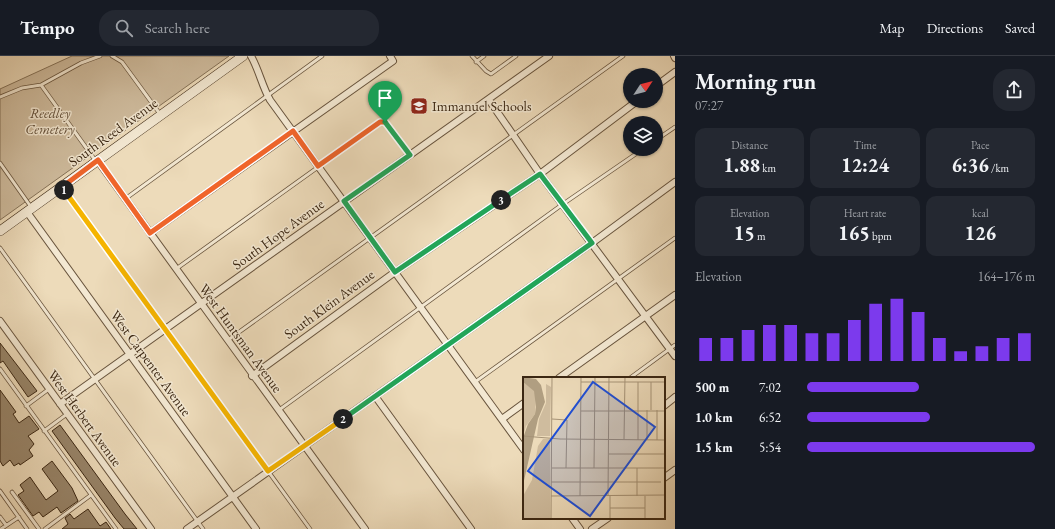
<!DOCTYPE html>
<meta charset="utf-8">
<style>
:root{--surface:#171b24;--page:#242831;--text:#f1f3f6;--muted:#9ea1a6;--line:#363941;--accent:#7c3aed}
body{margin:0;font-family:"EB Garamond",serif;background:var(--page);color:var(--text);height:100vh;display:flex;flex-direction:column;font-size:15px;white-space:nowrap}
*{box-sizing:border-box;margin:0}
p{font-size:13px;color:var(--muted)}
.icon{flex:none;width:22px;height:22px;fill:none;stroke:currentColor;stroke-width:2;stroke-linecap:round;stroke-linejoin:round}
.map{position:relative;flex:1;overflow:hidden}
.sheet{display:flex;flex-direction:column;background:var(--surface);width:380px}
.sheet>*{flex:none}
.needle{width:26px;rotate:54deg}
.buttons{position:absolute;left:623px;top:12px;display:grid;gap:8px}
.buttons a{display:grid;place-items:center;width:40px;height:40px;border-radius:50%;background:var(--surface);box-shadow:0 1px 3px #0004;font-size:20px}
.pin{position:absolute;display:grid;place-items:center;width:34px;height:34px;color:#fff;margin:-41px -17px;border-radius:50% 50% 50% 0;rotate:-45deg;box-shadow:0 0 4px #0007}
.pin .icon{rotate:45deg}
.km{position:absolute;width:20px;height:20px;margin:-10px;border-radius:50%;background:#222;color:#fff;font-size:11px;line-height:20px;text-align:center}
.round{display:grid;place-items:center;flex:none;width:42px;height:42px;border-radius:16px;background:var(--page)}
.headline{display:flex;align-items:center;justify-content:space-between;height:68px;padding:0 20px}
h1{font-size:22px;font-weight:700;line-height:30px}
.stats{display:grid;grid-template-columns:repeat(3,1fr);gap:6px;height:68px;padding:4px 20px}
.stats div{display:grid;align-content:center;border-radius:10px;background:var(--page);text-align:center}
.stats b{font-size:20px;font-weight:700}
.stats small{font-size:11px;font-weight:400}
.stats p{font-size:11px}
.chart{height:112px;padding:8px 20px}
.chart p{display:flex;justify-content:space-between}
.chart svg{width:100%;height:72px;margin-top:4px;stroke:var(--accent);stroke-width:6}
ul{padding:0 20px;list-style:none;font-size:13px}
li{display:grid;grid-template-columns:64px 48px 1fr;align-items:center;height:30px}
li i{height:10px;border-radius:5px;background:var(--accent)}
header{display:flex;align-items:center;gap:24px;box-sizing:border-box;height:56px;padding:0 20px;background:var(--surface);border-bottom:1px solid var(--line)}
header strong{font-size:19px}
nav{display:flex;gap:22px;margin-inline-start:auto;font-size:14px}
.search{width:280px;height:36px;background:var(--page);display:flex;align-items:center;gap:10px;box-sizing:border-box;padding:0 14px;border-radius:16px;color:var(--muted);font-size:15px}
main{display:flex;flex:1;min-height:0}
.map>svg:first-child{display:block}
</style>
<header>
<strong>Tempo</strong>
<div class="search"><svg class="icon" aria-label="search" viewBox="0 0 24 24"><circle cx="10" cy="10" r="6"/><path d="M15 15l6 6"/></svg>Search here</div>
<nav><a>Map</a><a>Directions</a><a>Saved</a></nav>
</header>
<main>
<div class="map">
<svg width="675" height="473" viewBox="0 0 675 473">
<rect width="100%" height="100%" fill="#eddbba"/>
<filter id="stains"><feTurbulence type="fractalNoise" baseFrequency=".005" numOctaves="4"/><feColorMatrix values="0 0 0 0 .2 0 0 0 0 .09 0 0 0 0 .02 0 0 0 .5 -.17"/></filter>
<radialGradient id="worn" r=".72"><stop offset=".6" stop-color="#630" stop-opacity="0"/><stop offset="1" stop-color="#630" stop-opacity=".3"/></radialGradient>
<path fill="#cfbc9e" stroke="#857258" d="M72 0H229L0 164V33Z"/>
<path fill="#98856a" stroke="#3b2713" d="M0 287 37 335 28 341 3 305 0 307Z
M0 334 16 356 13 358 19 367 29 360 39 373 28 380 34 388 29 394 33 400 20 409 19 407 14 410 10 404 3 410 0 405Z
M60 369 125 458 137 473H124L115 462 52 375Z
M52 405 72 432 78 445 61 457 57 451 43 461 39 456 33 460 18 439 24 435 20 429 30 421 46 444 58 435 42 413Z
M88 453 100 470 106 466 111 473H62L68 468 65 462 70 458 74 463Z"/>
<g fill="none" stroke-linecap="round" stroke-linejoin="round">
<g stroke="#68543d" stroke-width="4.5">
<path id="lane" d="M112 0 122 6 160 58
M472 0 486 15 491 18 516 0
M476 6 484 0
M41 29 95 104
M0 41 22 32 41 29 81 7 100 0
M656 84 675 71
M0 107 31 151
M63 132 310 473
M125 143 322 0
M0 192 203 473
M176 213 381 66H385L389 70 410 99
M228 284 623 0
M0 313 116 473
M630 322 675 289
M475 326 675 182
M26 350 49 333
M279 354 563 148 643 93
M44 375 67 358
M0 435 27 473
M12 436 39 473
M0 461 6 469
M1 473 19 461
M45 473 91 439"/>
</g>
<g stroke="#68543d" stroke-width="8">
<path id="street" d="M251 0C259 14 262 30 270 44L524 394
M674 0 675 2
M656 30 675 16
M489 44 540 118 675 300
M98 105 365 473
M27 156 256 473
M150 177 393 5 390 0
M0 265 151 473
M252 320 395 216 540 118 637 45
M559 322 675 239
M375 340 471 473
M60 348 549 0
M664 350 675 341
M502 363 524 347
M664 422 675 414
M572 462 580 473
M187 473 592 187 675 126
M592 473 608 462"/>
</g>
<g stroke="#3b2713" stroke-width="10">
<path id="secondary" d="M0 175 243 0"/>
</g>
<use href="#lane" stroke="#f3e8d2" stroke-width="3"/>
<use href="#street" stroke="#f3e8d2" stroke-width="6"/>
<use href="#secondary" stroke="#f3e8d2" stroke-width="9"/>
</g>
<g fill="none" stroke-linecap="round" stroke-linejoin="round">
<g stroke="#fff" stroke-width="8">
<path id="split-1" d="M64 134 62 131 98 104 150 177 293 75 318 110 380 66H385"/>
</g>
<g stroke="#fff" stroke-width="8">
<path id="split-2" d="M64 134 268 415 343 363"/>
</g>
<g stroke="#fff" stroke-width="8">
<path id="split-3" d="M343 363 592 187 540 118 501 144"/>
</g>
<g stroke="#fff" stroke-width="8">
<path id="split-4" d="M385 66 410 99 344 145 395 216 501 144"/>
</g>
<use href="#split-1" stroke="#f0652b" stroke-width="5"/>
<use href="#split-2" stroke="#f5b400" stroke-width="5"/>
<use href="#split-3" stroke="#22a559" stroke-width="5"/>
<use href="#split-4" stroke="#22a559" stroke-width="5"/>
</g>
<defs>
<g id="school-square" transform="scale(0.9)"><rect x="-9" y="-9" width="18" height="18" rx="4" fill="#8f2418" stroke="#f3e8d2"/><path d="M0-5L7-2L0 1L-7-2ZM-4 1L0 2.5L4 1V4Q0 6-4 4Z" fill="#fff"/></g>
</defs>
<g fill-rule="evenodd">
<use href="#school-square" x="419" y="50"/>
</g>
<g text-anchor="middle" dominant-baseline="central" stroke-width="3" stroke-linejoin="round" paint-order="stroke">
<g font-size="14" fill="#3b2713" stroke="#f3e8d2" text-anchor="start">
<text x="432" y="50">Immanuel Schools</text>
</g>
<g font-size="14" font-style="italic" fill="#604c36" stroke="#f3e8d2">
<text x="50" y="57">Reedley<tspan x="50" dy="16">Cemetery</tspan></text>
</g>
<g font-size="14" fill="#3b2713" stroke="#f3e8d2">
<text transform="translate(113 76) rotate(-36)">South Reed Avenue</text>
<text transform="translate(278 178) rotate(-36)">South Hope Avenue</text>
<text transform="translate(329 248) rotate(-36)">South Klein Avenue</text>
<text transform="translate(241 282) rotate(54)">West Huntsman Avenue</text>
<text transform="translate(151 307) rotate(54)">West Carpenter Avenue</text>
<text transform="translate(85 362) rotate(54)">West Herbert Avenue</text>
</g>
</g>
<g transform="translate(523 321)">
<rect width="142" height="142" fill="#eddbba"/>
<path d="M0 5 11 13 13 20 12 37 3 49 0 59ZM23 7 28 10 27 59H14L16 42 23 26ZM20 62H27V142H0V119L9 103 15 69Z" fill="#cfbc9e"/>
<path d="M0 0 13 2 18 8 22 25 15 42 0 108V61L5 47 12 37 13 30 11 14 0 5Z" fill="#b09e81"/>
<path fill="none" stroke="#a69377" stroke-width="1" d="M58 5H142M115 5V63M128 5V33M58 34H142M29 42 44 43 43 91M0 59 37 62 142 63M101 62 102 0M124 63V33M134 63V33M86 77H142M142 89V117M29 91H142M71 91 72 0M28 105H138M28 119 142 118M57 119 58 0M85 119 86 0M114 119V91M122 119V142M87 131H122M28 142 29 0M87 142V119"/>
<path fill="#1d4ed8" fill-opacity="0.15" stroke="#1d4ed8" stroke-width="2" d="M70 5 132 50 67 139 5 94Z"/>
<rect width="142" height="142" fill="none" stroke="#3b2713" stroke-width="2"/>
</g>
<rect width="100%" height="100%" filter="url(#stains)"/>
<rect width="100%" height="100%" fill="url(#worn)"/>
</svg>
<div class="buttons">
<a><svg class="needle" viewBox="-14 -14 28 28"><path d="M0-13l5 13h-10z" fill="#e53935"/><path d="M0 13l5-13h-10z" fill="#9ea1a6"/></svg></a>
<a><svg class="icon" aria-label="layers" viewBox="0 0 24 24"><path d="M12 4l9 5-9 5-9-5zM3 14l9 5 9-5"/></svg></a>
</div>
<div class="pin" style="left:385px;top:66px;background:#1e9e55"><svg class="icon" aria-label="arrive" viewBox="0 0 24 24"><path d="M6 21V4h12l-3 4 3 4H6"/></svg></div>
<b class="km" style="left:64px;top:134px">1</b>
<b class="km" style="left:343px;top:363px">2</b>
<b class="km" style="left:501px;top:144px">3</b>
</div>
<section class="sheet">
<div class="headline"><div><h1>Morning run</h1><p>07:27</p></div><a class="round"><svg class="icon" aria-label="share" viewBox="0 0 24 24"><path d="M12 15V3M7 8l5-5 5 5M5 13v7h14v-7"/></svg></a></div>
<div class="stats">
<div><p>Distance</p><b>1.88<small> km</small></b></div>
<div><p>Time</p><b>12:24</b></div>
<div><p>Pace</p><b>6:36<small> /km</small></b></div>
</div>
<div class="stats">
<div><p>Elevation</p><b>15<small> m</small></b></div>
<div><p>Heart rate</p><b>165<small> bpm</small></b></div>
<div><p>kcal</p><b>126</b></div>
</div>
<div class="chart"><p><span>Elevation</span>164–176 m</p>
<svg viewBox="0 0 160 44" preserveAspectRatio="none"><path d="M5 44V30M15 44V30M25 44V25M35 44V22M45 44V22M55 44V27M65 44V27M75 44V19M85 44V9M95 44V6M105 44V14M115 44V30M125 44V38M135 44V35M145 44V30M155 44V27"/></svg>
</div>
<ul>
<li><b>500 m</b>7:02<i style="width:49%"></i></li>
<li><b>1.0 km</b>6:52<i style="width:54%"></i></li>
<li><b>1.5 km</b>5:54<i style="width:100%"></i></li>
</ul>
</section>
</main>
